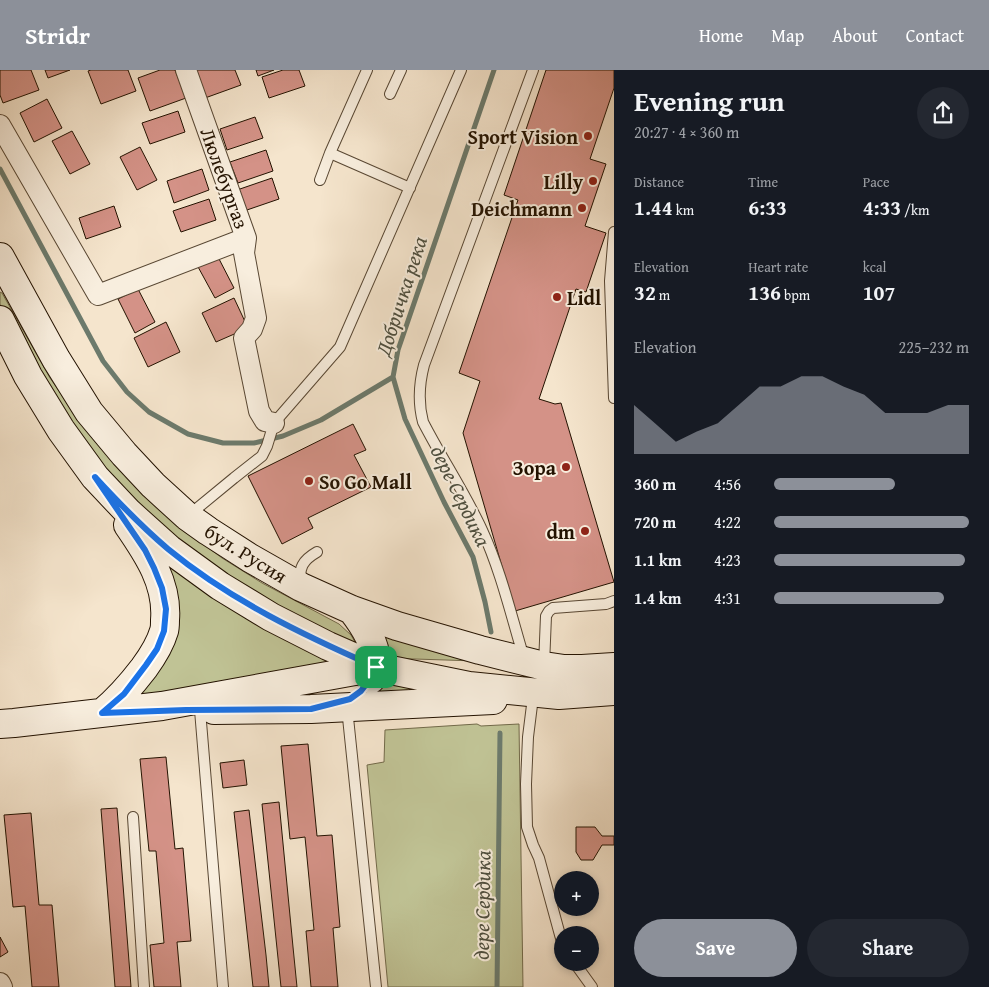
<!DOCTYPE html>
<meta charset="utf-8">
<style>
:root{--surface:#171b24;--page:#242831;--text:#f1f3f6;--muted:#9ea1a6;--accent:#8c9099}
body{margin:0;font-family:"Gentium Book Plus",serif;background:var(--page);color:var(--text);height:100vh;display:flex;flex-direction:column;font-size:19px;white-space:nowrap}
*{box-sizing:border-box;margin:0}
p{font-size:16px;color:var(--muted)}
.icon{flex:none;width:28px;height:28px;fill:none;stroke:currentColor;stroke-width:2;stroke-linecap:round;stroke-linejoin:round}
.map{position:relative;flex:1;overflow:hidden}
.side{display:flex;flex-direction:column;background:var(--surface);width:375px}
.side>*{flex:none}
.tools{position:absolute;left:554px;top:801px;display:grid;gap:10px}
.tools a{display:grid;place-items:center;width:45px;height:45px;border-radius:50%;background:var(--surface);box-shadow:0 2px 8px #0003;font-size:25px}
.pin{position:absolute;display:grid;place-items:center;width:42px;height:42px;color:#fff;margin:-21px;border-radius:10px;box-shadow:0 2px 8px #0006}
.round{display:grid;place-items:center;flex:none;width:52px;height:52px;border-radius:26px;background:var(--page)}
.head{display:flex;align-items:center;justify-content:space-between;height:85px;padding:0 20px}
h1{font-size:28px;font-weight:800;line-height:38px}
.stats{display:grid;grid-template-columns:repeat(3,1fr);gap:8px;height:85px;padding:5px 20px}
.stats div{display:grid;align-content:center}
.stats b{font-size:21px;font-weight:800}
.stats small{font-size:14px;font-weight:400}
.stats p{font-size:14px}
.chart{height:140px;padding:10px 20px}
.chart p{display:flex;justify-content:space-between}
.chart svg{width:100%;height:90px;margin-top:5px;fill:var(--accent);opacity:.7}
.primary-button{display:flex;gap:10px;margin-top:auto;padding:10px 20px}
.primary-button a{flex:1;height:58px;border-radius:30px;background:var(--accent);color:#fff;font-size:20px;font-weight:800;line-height:58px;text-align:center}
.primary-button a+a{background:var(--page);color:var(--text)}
ul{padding:0 20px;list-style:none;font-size:16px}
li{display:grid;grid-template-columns:80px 60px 1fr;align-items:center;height:38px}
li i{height:12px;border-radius:6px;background:var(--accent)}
header{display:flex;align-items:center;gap:30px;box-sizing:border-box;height:70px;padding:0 25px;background:var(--accent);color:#fff}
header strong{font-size:24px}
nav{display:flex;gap:28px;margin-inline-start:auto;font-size:18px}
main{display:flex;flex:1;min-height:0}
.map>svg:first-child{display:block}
</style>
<header>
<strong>Stridr</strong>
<nav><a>Home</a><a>Map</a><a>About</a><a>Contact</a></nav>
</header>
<main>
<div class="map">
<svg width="614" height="917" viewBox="0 0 614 917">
<rect width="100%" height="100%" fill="#f5e5cd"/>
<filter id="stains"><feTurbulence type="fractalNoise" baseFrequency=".004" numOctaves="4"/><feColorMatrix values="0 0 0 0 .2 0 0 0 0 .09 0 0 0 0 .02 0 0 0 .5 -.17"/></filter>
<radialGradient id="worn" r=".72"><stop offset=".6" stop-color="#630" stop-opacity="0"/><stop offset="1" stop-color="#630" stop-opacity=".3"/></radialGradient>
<path fill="#c0c395" stroke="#726a4a" d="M0 222 2 223 50 308 73 341 187 462 222 488 262 513 339 554 351 565 360 581 292 549 184 479 111 410 20 274 0 234Z
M162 489 345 592 137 627 160 589Z
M375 561 507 592 384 588Z
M379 607 475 624 370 623Z
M477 654 481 656 519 654 523 917H388L367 695 384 692 385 660Z"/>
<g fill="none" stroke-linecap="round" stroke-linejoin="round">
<path stroke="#6c7a6c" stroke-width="5" d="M0 99 103 291 127 322 149 342 188 364 223 373H254L283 366 321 350 393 307 398 280 494 0
M393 307 405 349 444 432 473 487 485 532 491 562
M497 917 500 663"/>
</g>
<path fill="#d49287" stroke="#231200" d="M0 0H31L39 20 3 33 0 25Z
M45 0H70L48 8Z
M91 0H128L136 21 101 34 88 1Z
M160 0H175L186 28 150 41 138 8Z
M194 0H235L241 15 205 28Z
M256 0H274L258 6Z
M283 0H299L305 16 269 28 262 7Z
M546 0H614V18L590 89 606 94 585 156 606 163 586 222 576 219 539 329 555 334 561 333 614 512 515 541 463 363 480 311 459 303 518 130 504 125Z
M47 29 62 58 34 72 20 43Z
M178 41 185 62 150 74 142 53Z
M255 47 263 68 227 80 220 59Z
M72 61 90 94 70 104 52 71Z
M140 77 157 110 137 120 120 87Z
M266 80 273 101 238 113 230 92Z
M202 99 209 120 174 133 167 111Z
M272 108 279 129 244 141 237 120Z
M209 129 216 150 181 162 173 141Z
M114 136 121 157 86 169 79 148Z
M217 185 234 218 215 228 197 195Z
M138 219 155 252 135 263 118 229Z
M234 228 248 258 216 272 202 243Z
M166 252 180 282 148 297 134 268Z
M353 354 366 380 354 385 371 417 308 448 313 458 282 474 248 406Z
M308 674 317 766 332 765 340 857 333 858 338 917H311L306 861 314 860 305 767 290 769 281 676Z
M166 687 175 779 183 778 191 871 177 872 181 917H154L150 875 164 873 156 781H149L140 689Z
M244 690 247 715 223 718 220 693Z
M279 732 293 877 297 917H281L262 734Z
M117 738 131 917H115L101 739Z
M249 740 266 885 269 917H253L234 742Z
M31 743 39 835H52L59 917H32L25 836 13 837 4 745Z
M576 757H595L602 766H614V775H602L593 790H581L576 782Z
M0 867 8 882 0 887Z"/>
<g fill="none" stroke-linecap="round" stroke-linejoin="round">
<g stroke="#584733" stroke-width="12">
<path id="lane" d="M390 24 401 0
M330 83 367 0
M320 110 330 83 410 118
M614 162 610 211 614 328
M189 445 234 408 262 386 267 376 274 353 340 277 461 0
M301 514C298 498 303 490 317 482
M524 588C511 545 501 501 482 460 465 423 442 389 423 352 418 333 419 314 424 295L533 0
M544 595 546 546 549 541 553 538 606 534 614 531
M533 627 528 667 526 714 527 757 533 775 539 788 560 865 562 871
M347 638 376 917
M200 640 223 917
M133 747 144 917
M574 892 592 917"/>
</g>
<g stroke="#584733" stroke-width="22">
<path id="street" d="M186 0 246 168 244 183 256 248 252 259 244 268 259 341 265 351 274 353
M0 55 98 225 246 168
M0 913 2 917"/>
</g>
<g stroke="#231200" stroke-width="30">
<path id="secondary" d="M0 187 56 289 89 342 124 384 153 415 187 446 208 461 250 488 301 517 352 540 397 556 480 580 544 596 564 599H582L614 597
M0 250 28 306 61 360 95 407 129 443 169 479 220 516 271 547 328 576 376 597 469 616 559 625 614 621
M352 540C366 558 385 586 371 609
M214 640 311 639 493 630
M102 643C119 629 131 615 144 598 152 587 160 575 164 561 165 558 165 553 165 550 168 514 148 484 128 455
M0 654 14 653 162 636 377 597"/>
</g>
<use href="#lane" stroke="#f8eede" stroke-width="10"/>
<use href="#street" stroke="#f8eede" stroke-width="20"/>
<use href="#secondary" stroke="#f8eede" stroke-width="28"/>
</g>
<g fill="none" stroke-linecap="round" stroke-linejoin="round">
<g stroke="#fff" stroke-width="10">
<path id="route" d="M95 407C118 432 142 457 168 479 230 530 303 565 376 597L373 605 361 621 350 629 311 639 186 640 102 643 124 624 146 595 157 579 164 561 166 539 162 518 154 498 145 480Z"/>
</g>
<use href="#route" stroke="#1a73e8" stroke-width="6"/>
</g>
<g fill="#8f2418" stroke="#f8eede" stroke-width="2">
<circle cx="588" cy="66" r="5"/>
<circle cx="593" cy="111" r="5"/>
<circle cx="582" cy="138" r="5"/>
<circle cx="557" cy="227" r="5"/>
<circle cx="566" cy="397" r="5"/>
<circle cx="309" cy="411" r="5"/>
<circle cx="585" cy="461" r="5"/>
</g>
<g text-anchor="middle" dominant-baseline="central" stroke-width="4" stroke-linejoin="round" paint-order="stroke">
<g font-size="20" font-weight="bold" fill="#231200" stroke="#f8eede" text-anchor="end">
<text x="578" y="66">Sport Vision</text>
<text x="583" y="111">Lilly</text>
<text x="572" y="138">Deichmann</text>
<text x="567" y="227" text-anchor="start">Lidl</text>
<text x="556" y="397">Зора</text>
<text x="319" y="411" text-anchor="start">So Go Mall</text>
<text x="575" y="461">dm</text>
</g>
<g font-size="20" fill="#231200" stroke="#f8eede">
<text transform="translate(225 108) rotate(70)">Люлебургаз</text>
<text transform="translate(246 483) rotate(32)">бул. Русия</text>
</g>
<g font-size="21" font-style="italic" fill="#4e4f3f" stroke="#f8eede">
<text transform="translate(401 226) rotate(-72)">Добричка река</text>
<text transform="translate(461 426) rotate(64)">дере Сердика</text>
<text transform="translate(482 835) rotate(-89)">дере Сердика</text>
</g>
</g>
<rect width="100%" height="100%" filter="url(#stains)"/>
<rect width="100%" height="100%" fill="url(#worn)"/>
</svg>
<div class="tools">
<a>+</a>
<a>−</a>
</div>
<div class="pin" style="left:376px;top:597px;background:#1e9e55"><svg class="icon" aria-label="arrive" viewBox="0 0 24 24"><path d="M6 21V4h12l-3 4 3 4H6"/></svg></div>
</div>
<section class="side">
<div class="head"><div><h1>Evening run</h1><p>20:27 · 4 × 360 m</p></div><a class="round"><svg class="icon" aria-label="share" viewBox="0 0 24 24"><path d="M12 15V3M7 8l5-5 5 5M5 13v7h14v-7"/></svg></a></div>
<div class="stats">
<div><p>Distance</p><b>1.44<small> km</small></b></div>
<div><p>Time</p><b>6:33</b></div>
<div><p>Pace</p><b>4:33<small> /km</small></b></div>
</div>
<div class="stats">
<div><p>Elevation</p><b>32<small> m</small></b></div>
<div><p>Heart rate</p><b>136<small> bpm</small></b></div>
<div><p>kcal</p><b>107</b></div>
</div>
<div class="chart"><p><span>Elevation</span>225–232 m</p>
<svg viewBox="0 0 160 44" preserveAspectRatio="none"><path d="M0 44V20L10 29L20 38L30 33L40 29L50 20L60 11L70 11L80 6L90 6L100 11L110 15L120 24L130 24L140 24L150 20L160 20V44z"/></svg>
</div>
<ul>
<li><b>360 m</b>4:56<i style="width:62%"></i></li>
<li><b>720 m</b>4:22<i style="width:100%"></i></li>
<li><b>1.1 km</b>4:23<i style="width:98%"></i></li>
<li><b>1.4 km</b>4:31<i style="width:87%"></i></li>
</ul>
<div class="primary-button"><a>Save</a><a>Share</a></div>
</section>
</main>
